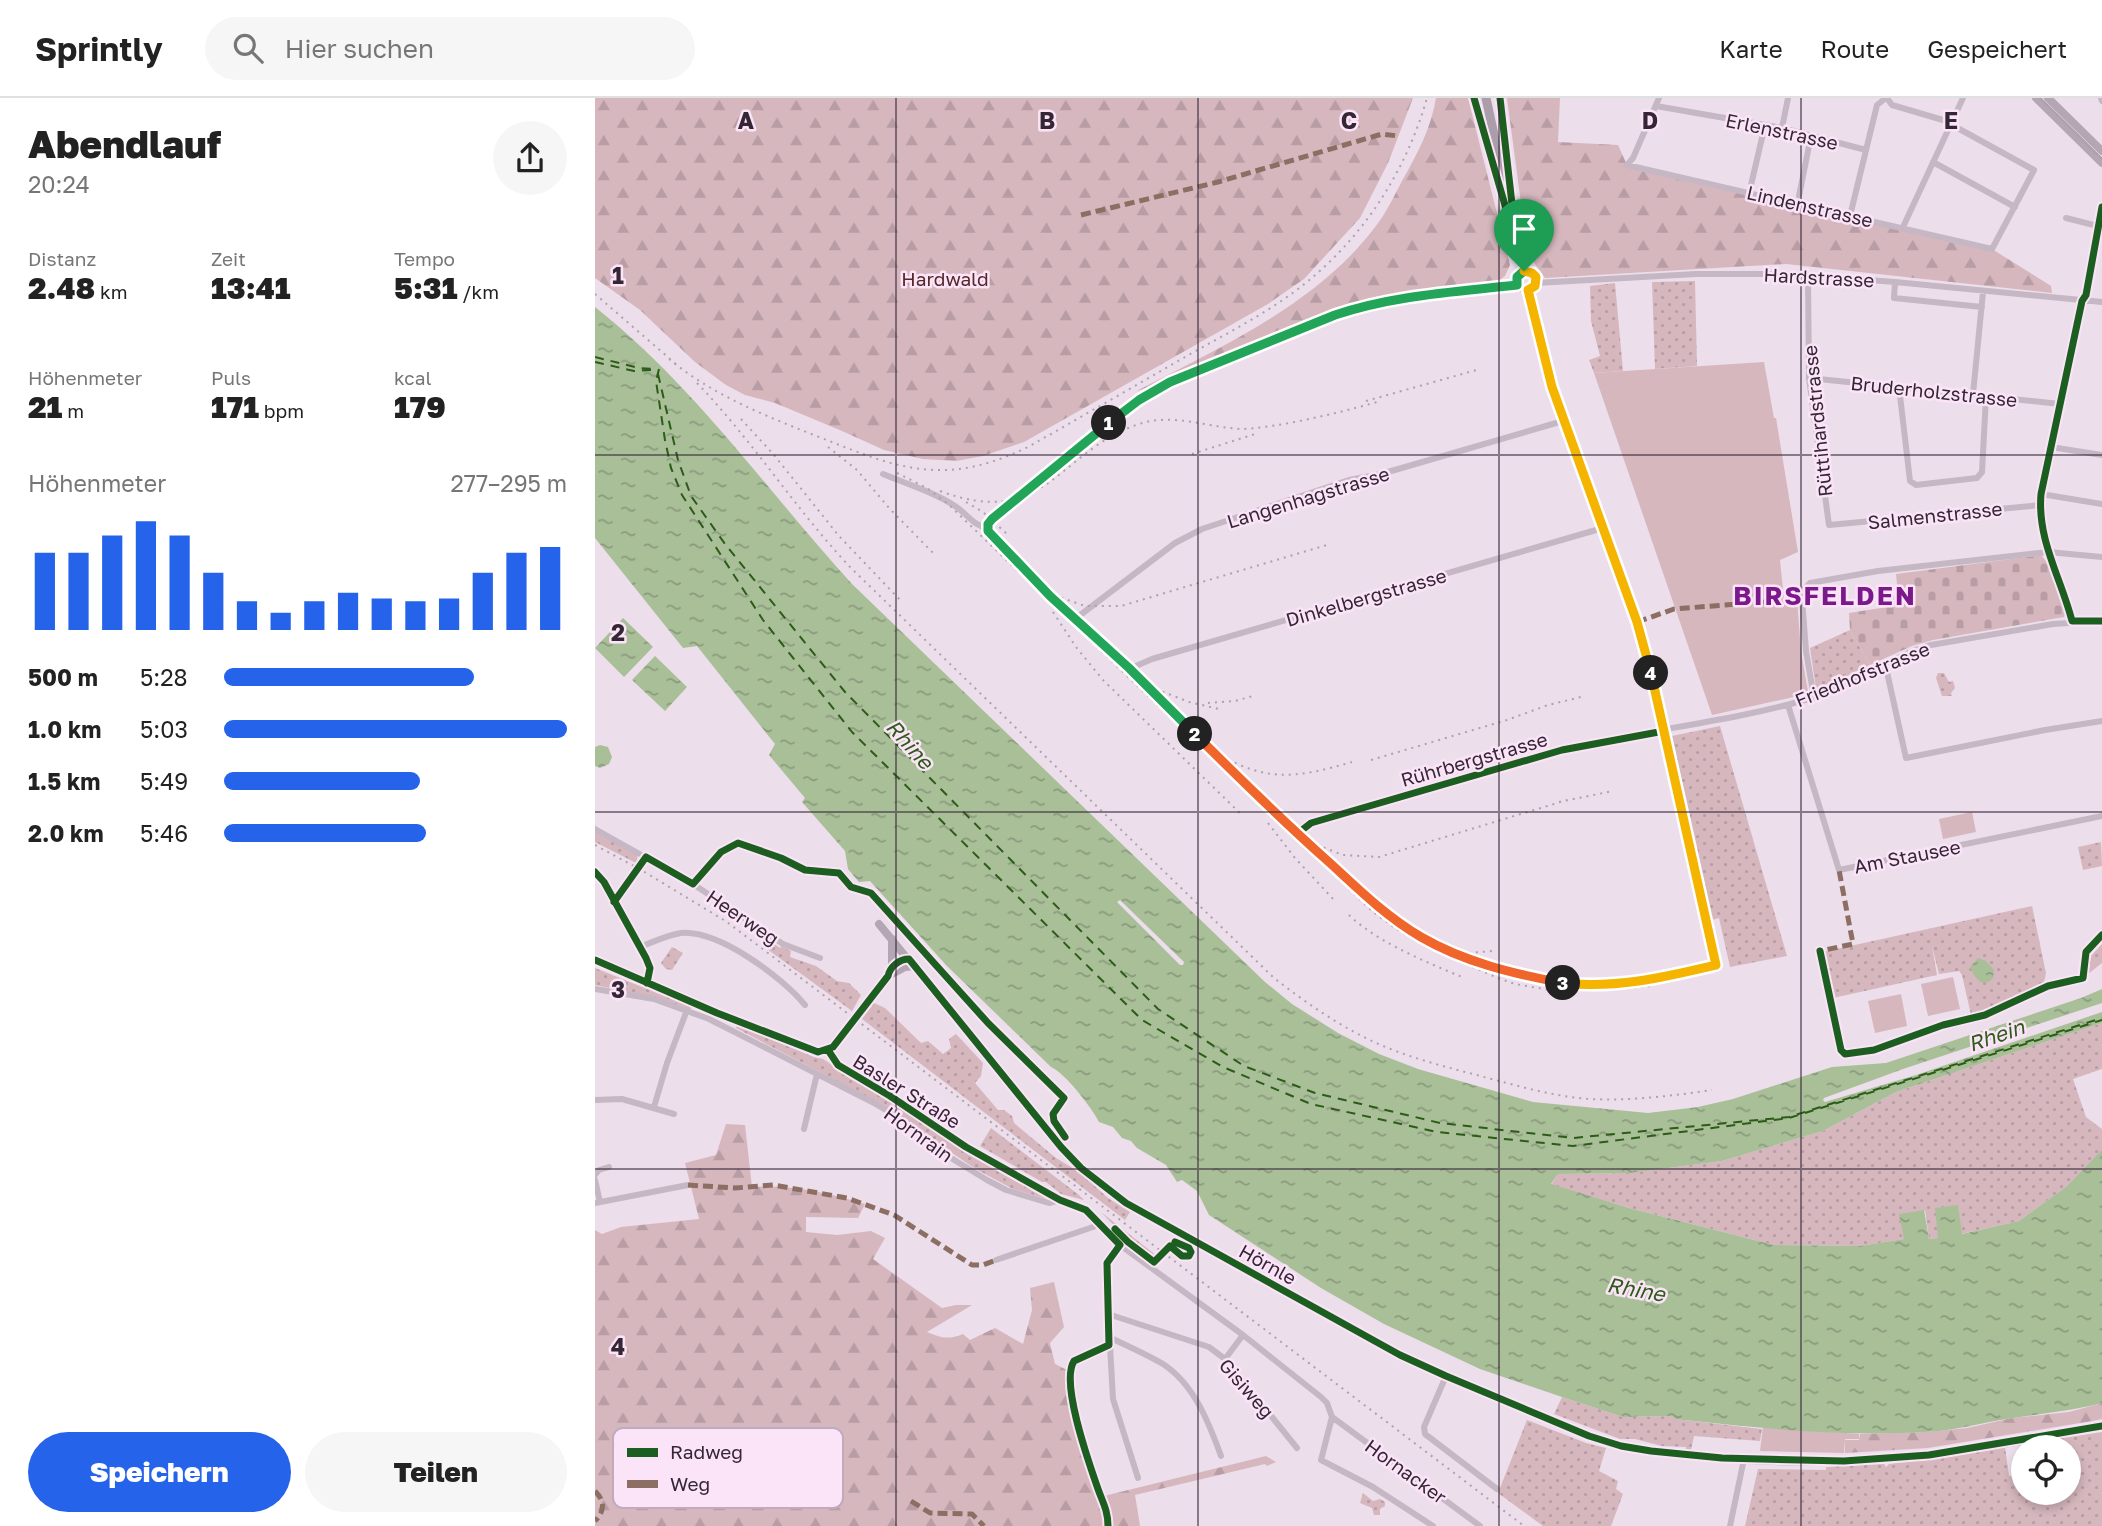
<!DOCTYPE html>
<html lang="de">
<meta charset="utf-8">
<style>
:root{--surface:#fff;--page:#f6f6f6;--text:#222;--muted:#767676;--line:#e0e0e0;--accent:#2563eb}
body{margin:0;font-family:"Golos Text",sans-serif;background:var(--page);color:var(--text);height:100vh;display:flex;flex-direction:column;font-size:26px;white-space:nowrap}
*{box-sizing:border-box;margin:0}
p{font-size:23px;color:var(--muted)}
.icon{flex:none;width:38px;height:38px;fill:none;stroke:currentColor;stroke-width:2;stroke-linecap:round;stroke-linejoin:round}
.map{position:relative;flex:1;overflow:hidden}
.drawer{display:flex;flex-direction:column;background:var(--surface);width:595px}
.drawer>*{flex:none}
.tools{position:absolute;left:1416px;top:1337px;display:grid;gap:14px}
.tools a{display:grid;place-items:center;width:70px;height:70px;border-radius:50%;background:var(--surface);box-shadow:0 4px 10px #0003;font-size:35px}
.pin{position:absolute;display:grid;place-items:center;width:60px;height:60px;color:#fff;margin:-72px -30px;border-radius:50% 50% 50% 0;rotate:-45deg;box-shadow:0 0 7px #0007}
.pin .icon{rotate:45deg}
.km{position:absolute;width:35px;height:35px;margin:-18px;border-radius:50%;background:#222;color:#fff;font-size:19px;line-height:35px;text-align:center}
.round{display:grid;place-items:center;flex:none;width:74px;height:74px;border-radius:37px;background:var(--page)}
.head{display:flex;align-items:center;justify-content:space-between;height:119px;padding:0 28px}
h1{font-size:38px;font-weight:800;line-height:52px}
.stats{display:grid;grid-template-columns:repeat(3,1fr);gap:10px;height:119px;padding:7px 28px}
.stats div{display:grid;align-content:center}
.stats b{font-size:30px;font-weight:800}
.stats small{font-size:19px;font-weight:400}
.stats p{font-size:19px}
.chart{height:196px;padding:14px 28px}
.chart p{display:flex;justify-content:space-between}
.chart svg{width:100%;height:126px;margin-top:7px;stroke:var(--accent);stroke-width:6}
.action{display:flex;gap:14px;margin-top:auto;padding:14px 28px}
.action a{flex:1;height:80px;border-radius:42px;background:var(--accent);color:#fff;font-size:28px;font-weight:800;line-height:80px;text-align:center}
.action a+a{background:var(--page);color:var(--text)}
ul{padding:0 28px;list-style:none;font-size:23px}
li{display:grid;grid-template-columns:112px 84px 1fr;align-items:center;height:52px}
li i{height:18px;border-radius:9px;background:var(--accent)}
header{display:flex;align-items:center;gap:42px;box-sizing:border-box;height:98px;padding:0 35px;background:var(--surface);border-bottom:2px solid var(--line)}
header strong{font-size:33px}
nav{display:flex;gap:38px;margin-inline-start:auto;font-size:24px}
.search{width:490px;height:63px;background:var(--page);display:flex;align-items:center;gap:18px;box-sizing:border-box;padding:0 24px;border-radius:38px;color:var(--muted);font-size:26px}
main{display:flex;flex:1;min-height:0}
.map>svg:first-child{display:block}
</style>
<header>
<strong>Sprintly</strong>
<div class="search"><svg class="icon" aria-label="search" viewBox="0 0 24 24"><circle cx="10" cy="10" r="6"/><path d="M15 15l6 6"/></svg>Hier suchen</div>
<nav><a>Karte</a><a>Route</a><a>Gespeichert</a></nav>
</header>
<main>
<section class="drawer">
<div class="head"><div><h1>Abendlauf</h1><p>20:24</p></div><a class="round"><svg class="icon" aria-label="share" viewBox="0 0 24 24"><path d="M12 15V3M7 8l5-5 5 5M5 13v7h14v-7"/></svg></a></div>
<div class="stats">
<div><p>Distanz</p><b>2.48<small> km</small></b></div>
<div><p>Zeit</p><b>13:41</b></div>
<div><p>Tempo</p><b>5:31<small> /km</small></b></div>
</div>
<div class="stats">
<div><p>Höhenmeter</p><b>21<small> m</small></b></div>
<div><p>Puls</p><b>171<small> bpm</small></b></div>
<div><p>kcal</p><b>179</b></div>
</div>
<div class="chart"><p><span>Höhenmeter</span>277–295 m</p>
<svg viewBox="0 0 160 44" preserveAspectRatio="none"><path d="M5 44V17M15 44V17M25 44V11M35 44V6M45 44V11M55 44V24M65 44V34M75 44V38M85 44V34M95 44V31M105 44V33M115 44V34M125 44V33M135 44V24M145 44V17M155 44V15"/></svg>
</div>
<ul>
<li><b>500 m</b>5:28<i style="width:73%"></i></li>
<li><b>1.0 km</b>5:03<i style="width:100%"></i></li>
<li><b>1.5 km</b>5:49<i style="width:57%"></i></li>
<li><b>2.0 km</b>5:46<i style="width:59%"></i></li>
</ul>
<div class="action"><a>Speichern</a><a>Teilen</a></div>
</section>
<div class="map">
<svg width="1507" height="1428" viewBox="0 0 1507 1428">
<defs>
<pattern id="green-dots" width="8" height="8" patternUnits="userSpaceOnUse" patternTransform="scale(1.75)"><rect width="8" height="8" fill="#d6b7be"/><path d="M2 2h.1M6 6h.1" fill="none" stroke="#b89da4" stroke-width="1.8" stroke-linecap="round"/></pattern>
<pattern id="forest-firs" width="22" height="20" patternUnits="userSpaceOnUse" patternTransform="scale(1.75)"><rect width="22" height="20" fill="#d6b7be"/><path d="M5 1l3.5 6h-7zM16 11l3.5 6h-7z" fill="#b89da4"/></pattern>
<pattern id="cemetery-stones" width="16" height="16" patternUnits="userSpaceOnUse" patternTransform="scale(1.75)"><rect width="16" height="16" fill="#d6b7be"/><path d="M2 7V4a2 2 0 0 1 4 0v3zM10 15v-3a2 2 0 0 1 4 0v3z" fill="#b89da4"/></pattern>
<pattern id="water-ripples" width="26" height="14" patternUnits="userSpaceOnUse" patternTransform="scale(1.75)"><rect width="26" height="14" fill="#a8bf98"/><path d="M2 4q2-2 4 0t4 0M15 11q2-2 4 0t4 0" fill="none" stroke="#8a9b7d"/></pattern>
</defs>
<rect width="100%" height="100%" fill="#eddeeb"/>
<path fill="url(#green-dots)" d="M1100 183 1102 268 1060 271 1057 184Z
M1020 185 1028 273 999 275 994 262 1005 258 996 223 995 188Z
M1255 532 1275 567 1225 591H1221L1215 550Z
M1343 575H1349L1354 584 1358 583 1360 590 1356 595 1357 598H1347L1341 580Z
M1125 628 1192 858 1135 869 1124 820 1117 822 1077 638Z
M0 734 42 757 43 766 0 744Z
M1506 744 1507 768 1488 772 1483 749Z
M1437 808 1451 875C1450 879 1450 883 1447 887 1439 899 1393 914 1378 919L1376 917 1367 877 1364 873 1344 876 1337 848 1342 877 1238 900 1228 854Z
M174 842 185 850 186 848 196 853 195 859 221 868 242 883 254 885 266 897 257 913 168 848Z
M1507 846V865L1493 876 1495 859Z
M77 849 88 855 77 872 71 871 66 865Z
M0 870 97 909 96 911 65 901 0 887Z
M279 905 290 910 326 945 333 943 348 956 356 950 354 941 361 936 388 965 386 978 380 985 403 1012H409L417 1018 419 1025 461 1060 484 1074 513 1100 535 1114 530 1122 267 921Z
M1507 925V971L1478 981 1491 1019 1507 1031V1053L1472 1088 1424 1123 1366 1136 1363 1107 1343 1140 1334 1141 1330 1112 1309 1141 1265 1148 1179 1147 1034 1110 956 1087 963 1076 1035 1075 1127 1063 1228 1033 1301 994Z
M142 927 219 959 228 961 393 1067 452 1101 418 1091 379 1070 286 1006 141 930Z
M396 1030 484 1097 489 1102 466 1096 451 1084H447L385 1048Z
M506 1114 562 1158 561 1160H558L533 1142Z
M967 1299 1028 1319 1077 1318 1080 1321 1167 1331 1165 1343 1099 1338 1095 1357 1091 1356V1349L1067 1348 1040 1341H1025L959 1316Z
M932 1322 991 1345 1011 1350 1004 1373 1023 1383 1021 1391 1028 1396 1016 1428H948L903 1395Z
M1507 1334V1428H1150L1163 1371 1231 1372V1369L1289 1366 1291 1369 1294 1366 1330 1362 1410 1349 1414 1378 1428 1376V1395H1474V1349H1455L1454 1342Z
M768 1395 778 1403 785 1401 790 1404V1408L785 1411V1417H779L777 1410 765 1405Z"/>
<path fill="url(#forest-firs)" d="M0 0H818L793 65 765 120 709 181 673 206 429 344 388 358 361 363 328 361 289 352 247 333 180 305 150 297 131 287 100 264 45 212 0 180Z
M841 0H873L915 167 910 178 901 185 827 194 754 207 540 294C628 247 727 205 786 121 794 109 800 96 807 83 822 56 836 31 841 0Z
M912 0H965L963 44 1023 47 1032 67 1397 151 1456 188 1457 195 1191 166 950 180 937 162 927 113Z
M131 1026 150 1027 157 1089C196 1086 233 1095 270 1106L263 1120 211 1119V1134L242 1137 276 1133 290 1140 278 1161 347 1210 361 1207H377L332 1234C346 1240 353 1242 368 1236L375 1242 400 1230 428 1246 437 1212 435 1190 459 1184 469 1229 455 1245 460 1266 474 1273 482 1324 509 1398 671 1358 681 1364 672 1368 670 1366 540 1397 545 1428H0V1132L7 1136 26 1129 104 1121 90 1065 121 1057Z
M1507 1305V1321L1497 1323 1333 1350 1250 1355V1342H1264L1265 1336 1331 1334 1372 1330 1417 1320 1474 1314Z"/>
<path fill="url(#cemetery-stones)" d="M1446 457 1454 467 1471 513 1469 519 1338 542 1317 548 1275 567 1255 532 1254 515 1299 508 1298 498 1303 497 1301 476Z"/>
<path fill="#d6b7be" d="M1169 264 1179 320H1181L1203 454 1185 462 1189 501H1202L1206 554 1213 593 1212 596 1117 617 999 275Z
M1377 714 1381 734 1348 741 1344 721Z
M1358 879 1365 911 1333 918 1326 886Z
M1306 896 1312 928 1280 935 1273 903Z
M1168 1329 1264 1336V1341H1250L1249 1355 1165 1353Z"/>
<path fill="url(#water-ripples)" d="M0 209C100 288 172 393 257 486L670 884 697 906 743 935 784 956 823 971 938 1004 1053 1015 1103 1009 1138 1001 1237 969 1291 965 1486 900 1507 891V905L1308 971 1229 1000 1228 1002 1230 1004 1321 977 1507 914V925L1301 994 1228 1033 1127 1063 1035 1075 963 1076 956 1086 1034 1110 1179 1147 1265 1148 1309 1141 1304 1116 1329 1112 1334 1141 1343 1140 1340 1110 1363 1107 1367 1136 1424 1123 1472 1088 1507 1052V1305C1477 1313 1449 1315 1418 1320 1388 1324 1360 1333 1329 1334 1246 1339 1162 1330 1080 1321L1077 1318 1028 1319 967 1299 885 1271 789 1226 726 1190 614 1117 602 1093 587 1082 582 1084 571 1067 542 1050 536 1043 527 1040 518 1029 504 1024C497 1010 470 975 456 969L352 868 275 783 264 784 253 771 250 753 207 704 210 700 174 657 180 646 102 548 88 550 0 440Z
M28 520 58 549 29 579 0 550Z
M60 558 92 589 70 613 37 582Z
M5 647 13 649 17 659 14 666 5 670 0 668V649Z
M1383 860 1391 863 1399 872 1398 880C1388 892 1379 879 1375 869Z"/>
<path fill="#eddeeb" d="M525 802 589 864 588 867H585L522 804Z"/>
<g fill="none" stroke-linecap="round" stroke-linejoin="round">
<path stroke="#2d5b18" stroke-width="2" stroke-dasharray="9 7" stroke-linecap="butt" d="M0 259 44 270 62 271
M0 264 39 273 56 272
M64 271 61 283 70 342 76 370 87 397 168 522 257 634 547 922 628 969 716 1006 842 1034 978 1048 1194 1020 1507 922
M63 276 83 362 96 398 130 446 250 594 563 911 649 968 720 995 845 1025 978 1040 1194 1019 1507 920"/>
<path stroke="#c6b7c5" stroke-width="6" d="M879 0 899 76 911 110
M905 0 917 101
M1064 0 1038 60 1032 67 1397 151 1439 72 1348 22 1297 7 1292 0
M1506 0 1507 3
M1061 8 1187 30 1271 52
M1187 30 1193 0
M1338 64 1420 109
M1156 87 1170 27
M1204 98 1216 38
M1255 118 1282 7 1291 0
M1471 120 1507 129
M1308 129 1368 0
M918 130 929 173
M921 182a10 10 0 1 1 20 0a10 10 0 1 1-20 0Z
M1213 177 1214 280 1234 427 1446 407
M1300 184 1299 200 1387 209
M941 185 1101 176H1193L1300 184 1507 204
M1214 280 1465 306
M1304 289 1315 383 1321 387 1382 380 1387 374 1391 298
M1378 296 1388 194
M1456 349 1507 357
M288 376C312 386 339 394 360 408 371 415 379 428 392 430L395 438C465 508 538 574 608 644 649 685 691 726 734 765 763 791 791 817 824 838 879 872 959 889 1022 887 1055 885 1089 875 1121 867L1056 574 1042 524 957 289 933 192
M1446 396 1507 406
M392 430 397 421 513 326 544 302 575 284 689 236 758 211 817 198 922 187
M480 521 580 445 607 431 754 382 786 376 968 323
M1477 523C1469 489 1449 457 1446 421 1444 398 1480 211 1491 197L1507 109
M1290 565 1311 660 1450 632 1507 623
M534 571 557 561 1008 430
M1219 600 1211 553 1207 501 1208 492 1215 485 1283 473 1453 454 1507 459
M1193 607 1244 772 1507 718
M0 731 98 786 188 846 225 860
M702 736 716 725C799 701 882 673 965 652 1046 632 1130 625 1210 602 1254 590 1291 560 1336 547L1458 526 1507 523
M0 774 9 784 51 860 55 870 52 885
M19 804 51 759
M45 849C58 844 72 837 86 835 124 832 187 879 210 907
M1490 858 1494 851 1507 837
M0 891 59 901 114 921 279 1005 311 1024 356 1060 392 1082 411 1092 454 1105 465 1102
M233 952 243 967 295 998 371 1049 465 1102 491 1112 525 1147 648 1237 726 1299 732 1305 737 1319 726 1362 778 1389 838 1428
M0 1002 27 1001 79 1016
M59 1009 72 965 92 912
M209 1031 222 976
M0 1077 4 1072 14 1069
M0 1082 5 1104
M0 1105 93 1087
M525 1147 512 1165 511 1177 518 1301 543 1380
M401 1162 498 1129 504 1125
M513 1216 614 1249 630 1261 702 1350
M514 1239C532 1248 551 1256 568 1266 599 1286 614 1325 626 1358
M630 1261 648 1237
M474 1273 479 1263 514 1247
M851 1278 829 1329 830 1336 902 1391
M737 1319 885 1428
M1135 1428 1149 1361"/>
<path stroke="#b4a6b3" stroke-width="8" d="M1441 0 1507 65
M1453 0 1507 53
M284 826 466 1049 486 1070 531 1105 805 1257 851 1278 999 1340 1043 1352 1099 1357
M0 862 122 915 223 954 238 949 293 878C295 869 304 861 314 861
M297 869V841
M293 878 310 869 320 868
M1113 1359C1246 1372 1377 1355 1507 1328"/>
<path stroke="#ac9daa" stroke-width="9" d="M891 0 920 134"/>
<path stroke="#ada2ac" stroke-width="2" d="M1445 0 1507 61"/>
<path stroke="#ada2ac" stroke-width="2" stroke-dasharray="2 5" stroke-linecap="butt" d="M0 196 82 267
M74 261C119 298 171 318 224 339 263 354 300 371 341 372 374 373 404 363 433 349 486 319 538 289 590 259 627 238 665 219 699 194 764 146 810 77 832 0
M102 285C158 343 201 412 256 470L679 880C714 907 751 933 793 950 828 964 864 972 900 982 931 990 963 999 995 1001 1036 1003 1076 998 1117 992
M771 303 885 271
M146 321 179 357 244 438 306 503
M233 349 262 372 294 410 341 458
M597 356 660 336
M302 375 332 390 353 406 777 813 800 830 837 851 903 880 920 886 978 896
M345 393C450 432 461 356 541 327 576 314 610 329 646 331 660 331 675 328 689 326 721 320 751 313 782 304
M371 404 388 414 412 436
M453 495 490 508H526L732 447
M458 514 481 549 508 582 648 718
M548 586 594 604 624 611
M613 605 640 603 658 598
M621 655C673 685 701 680 757 664
M776 662 912 622 953 607 986 599
M964 704 1018 693
M673 725 700 760 739 802
M709 742 748 757 784 759 972 702
M0 747 48 773 132 824 929 1428
M754 817C782 844 831 864 867 879
M853 853 873 855 898 853
M969 890 1011 892 1057 888"/>
<path stroke="#8d6e63" stroke-width="5" stroke-dasharray="10 5" stroke-linecap="butt" d="M486 117 623 84 787 36 803 38
M1042 524 1079 511 1207 501
M1227 860 1225 853 1258 846 1244 772
M93 1087 140 1090 178 1087 252 1100 299 1117 377 1167H388L401 1162
M0 1393C10 1403 10 1413 0 1423
M316 1403 335 1415 377 1416 389 1428"/>
<g stroke="#fbe4f7" stroke-width="11">
<path id="cycleway" d="M879 0 929 173
M905 0 917 106
M1507 109 1491 197 1487 203 1446 396C1442 442 1466 480 1477 523H1507
M702 736 716 725 967 652 1069 633 1042 524 957 289 933 192
M0 774 9 784 51 860 55 870 52 885
M19 804 51 759 98 786 126 754 143 745 186 760 210 772 244 775 256 789 276 795 393 925 469 1000 458 1016 459 1023 470 1039
M1225 853 1246 952 1250 956 1279 952 1348 927 1390 917 1453 888 1488 880 1491 854 1507 837
M0 862 122 915 223 954 238 949 293 878C295 869 304 861 314 861L466 1049 486 1070 531 1105 805 1257 851 1278 994 1338 1026 1348 1056 1353 1127 1360 1249 1363 1334 1357 1507 1328
M233 952 243 967 295 998 371 1049 465 1102 491 1112 525 1147 512 1165 514 1247 479 1263C465 1285 494 1365 503 1391 508 1405 513 1413 513 1428
M520 1131 533 1144 559 1164 575 1148 587 1158H594L596 1154 594 1150 580 1144"/>
</g>
<use href="#cycleway" stroke="#1b5e20" stroke-width="7"/>
</g>
<g fill="none" stroke-linecap="round" stroke-linejoin="round">
<g stroke="#fff" stroke-width="14">
<path id="split-1" d="M514 325 544 302 575 284 740 217C799 197 861 194 922 187V179L929 173"/>
</g>
<g stroke="#fff" stroke-width="14">
<path id="split-2" d="M514 325 397 421 393 426V433L455 498 534 570 600 636"/>
</g>
<g stroke="#fff" stroke-width="14">
<path id="split-3" d="M600 636C644 680 688 723 735 765 764 792 792 819 826 839 869 864 919 876 968 885"/>
</g>
<g stroke="#fff" stroke-width="14">
<path id="split-4" d="M968 885C1021 891 1070 879 1121 867L1056 575"/>
</g>
<g stroke="#fff" stroke-width="14">
<path id="split-5" d="M929 173 937 175 941 179 940 188 933 192 957 289 1042 524 1056 575"/>
</g>
<use href="#split-1" stroke="#22a559" stroke-width="9"/>
<use href="#split-2" stroke="#22a559" stroke-width="9"/>
<use href="#split-3" stroke="#f0652b" stroke-width="9"/>
<use href="#split-4" stroke="#f5b400" stroke-width="9"/>
<use href="#split-5" stroke="#f5b400" stroke-width="9"/>
</g>
<path fill="none" stroke="#352636" stroke-width="2" stroke-opacity="0.55" d="M301 0V1428M603 0V1428M904 0V1428M1206 0V1428M0 357H1507M0 714H1507M0 1071H1507"/>
<g text-anchor="middle" dominant-baseline="central" stroke-width="5" stroke-linejoin="round" paint-order="stroke">
<g font-size="19" fill="#352636" stroke="#fbe4f7">
<text transform="translate(1187 33) rotate(12)">Erlenstrasse</text>
<text transform="translate(1215 108) rotate(13)">Lindenstrasse</text>
<text transform="translate(1224 179) rotate(3)">Hardstrasse</text>
<text transform="translate(1339 293) rotate(6)">Bruderholzstrasse</text>
<text transform="translate(1222 323) rotate(-96)">Rüttihardstrasse</text>
<text transform="translate(713 399) rotate(-17)">Langenhagstrasse</text>
<text transform="translate(1340 417) rotate(-6)">Salmenstrasse</text>
<text transform="translate(771 499) rotate(-16)">Dinkelbergstrasse</text>
<text transform="translate(1267 576) rotate(-22)">Friedhofstrasse</text>
<text transform="translate(879 661) rotate(-16)">Rührbergstrasse</text>
<text transform="translate(1312 758) rotate(-11)">Am Stausee</text>
<text transform="translate(148 819) rotate(34)">Heerweg</text>
<text transform="translate(312 993) rotate(32)">Basler Straße</text>
<text transform="translate(324 1036) rotate(36)">Hornrain</text>
<text transform="translate(673 1166) rotate(29)">Hörnle</text>
<text transform="translate(652 1290) rotate(49)">Gisiweg</text>
<text transform="translate(811 1373) rotate(36)">Hornacker</text>
</g>
<g font-size="19" fill="#562728" stroke="#fbe4f7">
<text x="350" y="180">Hardwald</text>
</g>
<g font-size="21" font-style="italic" fill="#2d5b18" stroke="#fbe4f7">
<text transform="translate(315 646) rotate(48)">Rhine</text>
<text transform="translate(1401 937) rotate(-19)">Rhein</text>
<text transform="translate(1041 1191) rotate(10)">Rhine</text>
</g>
<g font-size="26" font-weight="bold" letter-spacing="2" fill="#7b188c" stroke="#fbe4f7">
<text x="1230" y="497">BIRSFELDEN</text>
</g>
</g>
<rect x="18" y="1330" width="230" height="80" rx="10" fill="#fbe4f7" stroke="#c0abbd" stroke-width="2"/>
<rect x="32" y="1350" width="31" height="9" fill="#1b5e20"/>
<rect x="32" y="1382" width="31" height="8" fill="#8d6e63"/>
<g font-size="19" fill="#352636">
<text x="75" y="1361">Radweg</text>
<text x="75" y="1393">Weg</text>
</g>
<g font-size="23" text-anchor="middle" font-weight="bold" fill="#352636" stroke="#fbe4f7" stroke-width="5" stroke-linejoin="round" paint-order="stroke">
<text x="151" y="31">A</text>
<text x="452" y="31">B</text>
<text x="754" y="31">C</text>
<text x="1055" y="31">D</text>
<text x="1356" y="31">E</text>
<text x="23" y="186">1</text>
<text x="23" y="543">2</text>
<text x="23" y="900">3</text>
<text x="23" y="1257">4</text>
</g>
</svg>
<div class="tools">
<a><svg class="icon" aria-label="locate" viewBox="0 0 24 24"><circle cx="12" cy="12" r="6"/><path d="M12 2v4M12 18v4M2 12h4M18 12h4"/></svg></a>
</div>
<div class="pin" style="left:929px;top:173px;background:#1e9e55"><svg class="icon" aria-label="arrive" viewBox="0 0 24 24"><path d="M6 21V4h12l-3 4 3 4H6"/></svg></div>
<b class="km" style="left:514px;top:325px">1</b>
<b class="km" style="left:600px;top:636px">2</b>
<b class="km" style="left:968px;top:885px">3</b>
<b class="km" style="left:1056px;top:575px">4</b>
</div>
</main>
